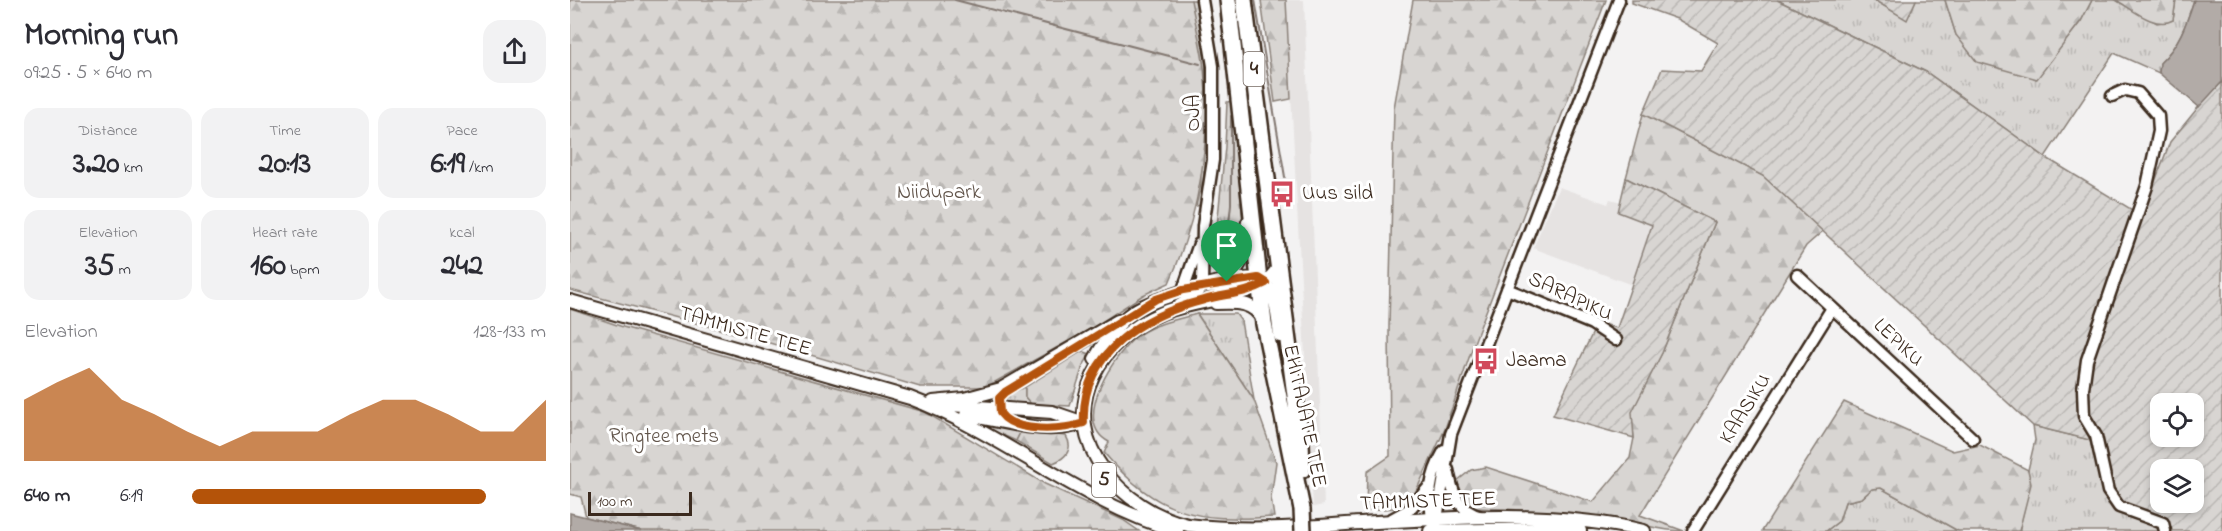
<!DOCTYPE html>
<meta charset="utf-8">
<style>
:root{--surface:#fff;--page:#f2f2f3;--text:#2b2b33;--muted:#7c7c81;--accent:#b45309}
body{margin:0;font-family:"Indie Flower",sans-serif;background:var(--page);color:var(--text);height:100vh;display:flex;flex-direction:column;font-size:22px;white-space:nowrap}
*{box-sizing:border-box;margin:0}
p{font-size:20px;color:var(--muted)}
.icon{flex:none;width:33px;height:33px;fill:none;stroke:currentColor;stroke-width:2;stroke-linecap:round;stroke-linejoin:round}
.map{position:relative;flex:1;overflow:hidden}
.details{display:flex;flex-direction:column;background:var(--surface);width:570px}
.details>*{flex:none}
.controls{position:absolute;left:1580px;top:393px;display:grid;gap:12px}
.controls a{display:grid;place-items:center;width:54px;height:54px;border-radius:12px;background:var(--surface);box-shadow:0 3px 9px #0003;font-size:30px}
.scale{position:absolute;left:18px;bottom:15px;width:104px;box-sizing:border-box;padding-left:6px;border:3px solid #3b2a1e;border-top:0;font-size:16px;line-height:21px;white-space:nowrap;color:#3b2a1e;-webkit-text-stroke:4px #fff;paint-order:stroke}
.pin{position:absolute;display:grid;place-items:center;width:51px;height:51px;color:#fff;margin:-62px -26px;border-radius:50% 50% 50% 0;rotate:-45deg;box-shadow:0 0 6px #0007}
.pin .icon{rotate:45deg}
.round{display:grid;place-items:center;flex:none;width:63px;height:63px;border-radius:18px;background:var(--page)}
.head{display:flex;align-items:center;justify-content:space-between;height:102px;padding:0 24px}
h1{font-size:33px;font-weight:700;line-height:45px}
.figures{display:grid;grid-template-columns:repeat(3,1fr);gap:9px;height:102px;padding:6px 24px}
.figures div{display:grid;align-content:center;border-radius:15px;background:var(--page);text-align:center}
.figures b{font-size:30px;font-weight:700}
.figures small{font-size:16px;font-weight:400}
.figures p{font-size:16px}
.chart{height:168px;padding:12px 24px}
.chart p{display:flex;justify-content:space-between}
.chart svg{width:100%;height:108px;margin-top:6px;fill:var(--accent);opacity:.7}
ul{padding:0 24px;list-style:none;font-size:20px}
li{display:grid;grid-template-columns:96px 72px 1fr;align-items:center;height:45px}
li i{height:15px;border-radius:8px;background:var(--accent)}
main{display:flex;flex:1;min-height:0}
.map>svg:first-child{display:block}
</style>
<main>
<section class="details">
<div class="head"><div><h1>Morning run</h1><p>09:25 · 5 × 640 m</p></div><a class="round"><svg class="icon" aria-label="share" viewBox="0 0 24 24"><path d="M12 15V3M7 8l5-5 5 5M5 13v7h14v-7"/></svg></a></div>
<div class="figures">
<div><p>Distance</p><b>3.20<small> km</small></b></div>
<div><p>Time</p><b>20:13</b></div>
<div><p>Pace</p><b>6:19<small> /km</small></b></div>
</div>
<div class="figures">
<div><p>Elevation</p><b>35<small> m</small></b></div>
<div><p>Heart rate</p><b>160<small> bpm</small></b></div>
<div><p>kcal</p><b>242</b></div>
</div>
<div class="chart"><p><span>Elevation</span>128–133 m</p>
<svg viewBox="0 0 160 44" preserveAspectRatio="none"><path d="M0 44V19L10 12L20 6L30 19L40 25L50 32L60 38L70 32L80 32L90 32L100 25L110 19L120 19L130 25L140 32L150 32L160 19V44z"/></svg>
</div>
<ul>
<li><b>640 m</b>6:19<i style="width:83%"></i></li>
</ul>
</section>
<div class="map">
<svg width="1652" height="531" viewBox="0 0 1652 531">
<defs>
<pattern id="grass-tufts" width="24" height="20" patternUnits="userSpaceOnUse" patternTransform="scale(1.5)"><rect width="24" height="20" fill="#d8d5d2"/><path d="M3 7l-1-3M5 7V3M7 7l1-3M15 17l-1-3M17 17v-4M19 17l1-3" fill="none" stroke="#bab7b4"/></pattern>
<pattern id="forest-firs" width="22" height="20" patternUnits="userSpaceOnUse" patternTransform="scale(1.5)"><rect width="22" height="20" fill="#d8d5d2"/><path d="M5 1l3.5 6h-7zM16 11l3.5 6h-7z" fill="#bab7b4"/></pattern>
<pattern id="garden-furrows" width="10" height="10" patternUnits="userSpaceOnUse" patternTransform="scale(1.5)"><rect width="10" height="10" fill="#d8d5d2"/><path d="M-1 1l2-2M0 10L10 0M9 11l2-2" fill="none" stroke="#bab7b4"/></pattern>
</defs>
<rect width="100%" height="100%" fill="#f3f2f2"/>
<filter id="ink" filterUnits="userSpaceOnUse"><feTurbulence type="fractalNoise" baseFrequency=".0167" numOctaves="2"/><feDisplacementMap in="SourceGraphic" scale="12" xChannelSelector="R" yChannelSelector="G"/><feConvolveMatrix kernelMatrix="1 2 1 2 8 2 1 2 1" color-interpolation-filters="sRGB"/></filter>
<g filter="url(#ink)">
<path fill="#e6e3e2" d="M716 0H734L754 505 743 507Z
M989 187 1038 204 1040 199 1051 202 1049 212 1082 224 1062 285 963 248Z"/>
<path fill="url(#grass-tufts)" stroke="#8a8078" stroke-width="1.5" d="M621 0H628C640 69 640 135 631 205L626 206 631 184Z
M1207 0H1304L1337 19 1346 0H1375L1386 35 1466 79 1511 21 1522 0H1546L1587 23 1603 20 1606 0H1624C1616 25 1609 45 1590 63L1589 73 1544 53 1475 157 1356 72Z
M662 101 673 223 664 263 651 252 647 227 655 147 657 102Z
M642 242 649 263 636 270V257L639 256Z
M627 314H666L671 321 684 400Z
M455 387V397L461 404H474L461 406 433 404 440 393Z
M436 414 487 416 496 425 444 420Z
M390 416 451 431 446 441Z
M1463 426 1520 440 1534 493 1581 521 1589 531H1449L1460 484 1458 470 1465 440Z
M877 481 882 501 890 512 872 513Z
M1311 488 1388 531H1256L1269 521 1275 502 1292 498 1302 489Z"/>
<path fill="url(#forest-firs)" stroke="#8a8078" stroke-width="1.5" d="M0 0H621C625 22 631 45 634 68 642 141 629 216 599 283L573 295 524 327 416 387H350L179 337 0 290Z
M691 0H716L721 99 705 102Z
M843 0H1036L905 340 875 429 845 493 827 508 796 510 797 472 820 456 819 326 824 108Z
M1375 0H1522L1511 21 1467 79 1407 62 1386 35Z
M1546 0H1606L1603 20C1585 30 1562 9 1546 0Z
M1073 114 1193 176 1253 231 1236 246 1070 515 1114 531C1090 531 1070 523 1046 520 998 513 952 509 904 508L893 495 887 481 901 470 916 467 1023 502 1060 458 1064 438 1061 412 1092 353 1145 222 1056 178Z
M0 309 53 327 355 412 475 484 553 520 569 531H72L16 517 11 497 0 494Z
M627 314 684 400 706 462 701 498 704 517C625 522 588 515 534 453L539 442C499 422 546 350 570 334 586 323 609 319 627 314Z
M512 351 520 354 513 366 500 406 461 404 455 397V387Z
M1274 402 1383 451 1410 445 1458 470 1461 484 1449 531H1388L1311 488 1302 489 1292 498 1275 502 1269 521 1256 531H1192Z
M451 431 496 436C504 449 496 458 483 463L446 441Z"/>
<path fill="url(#garden-furrows)" stroke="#8a8078" stroke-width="1.5" fill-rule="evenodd" d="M1062 0H1207L1356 72 1475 157 1572 216 1600 142 1635 99 1652 82V531H1589L1581 521 1545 511 1534 493 1520 440 1463 426 1193 176 1073 114 1092 69 1131 71 1148 43 1107 19 1062 3ZM1590 404H1623V436H1590ZM1590 470H1623V502H1590Z
M1304 0H1346L1337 20Z
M1056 178 1145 222 1092 353 1062 412 1064 438 983 415 1024 330V321L1047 328 1082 225 1048 212Z"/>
<path fill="#b2aba7" stroke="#827770" stroke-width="1.5" d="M1624 0H1652V82L1629 107 1589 73 1590 63C1609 45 1616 25 1624 0Z
M0 513 72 531H0Z"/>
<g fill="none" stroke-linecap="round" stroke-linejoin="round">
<path stroke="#827770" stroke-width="2" d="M385 0 630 64
M685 0 715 177
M656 252 661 204V116"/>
<g stroke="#3b2a1e" stroke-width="15">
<path id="minor" d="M1542 96 1555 90 1568 93 1588 116 1589 131 1577 186 1517 360 1513 389 1514 416 1526 436 1538 491 1549 507 1593 523 1595 531
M1227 275 1403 439
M937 289 1022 324 1046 340
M613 290 629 244
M609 305 626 295 632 286 633 226 643 160V66L632 0
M878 470C882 491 887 510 909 516
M820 520 840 509 858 488
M866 525 881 434 1049 0
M864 527C857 498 859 477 874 451
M1123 531 1262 308"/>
</g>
<g stroke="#3b2a1e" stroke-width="16">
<path id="major" d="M709 265C696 299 624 299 592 313 563 325 537 347 523 376 490 443 554 511 618 525 664 531 729 528 776 524 873 518 978 509 1074 531
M657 282 669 265 678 222
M0 301 340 398C433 433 511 503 607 531
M646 303C665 302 685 301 693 321
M525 359C534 342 548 323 563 312 580 299 680 267 695 283 707 295 708 321 710 336
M363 402 394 399 431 389 548 321
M380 405 482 412 514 423
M397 415C436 421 475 436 514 423
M860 531 975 529 1010 531"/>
</g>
<g stroke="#3b2a1e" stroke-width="20">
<path id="highway" d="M658 0 694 324 732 509
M674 0 731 442 732 470"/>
</g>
<use href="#minor" stroke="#fff" stroke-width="10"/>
<use href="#major" stroke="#fff" stroke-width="12"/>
<use href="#highway" stroke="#fff" stroke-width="15"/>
<g stroke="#3b2a1e" stroke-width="20" stroke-linecap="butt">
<path id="highway-bridge" d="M732 509 733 531"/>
</g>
<use href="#highway-bridge" stroke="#fff" stroke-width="15"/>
</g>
</g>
<g fill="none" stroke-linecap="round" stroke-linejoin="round" filter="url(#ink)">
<g stroke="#fff" stroke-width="12">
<path id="route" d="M688 278 696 283C676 294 655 294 634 300 574 315 510 353 514 423 492 430 445 434 430 413L429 398 435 392 586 299 613 290Z"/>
</g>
<use href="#route" stroke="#b45309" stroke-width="8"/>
</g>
<defs>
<g id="bus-bare" transform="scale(2.07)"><path d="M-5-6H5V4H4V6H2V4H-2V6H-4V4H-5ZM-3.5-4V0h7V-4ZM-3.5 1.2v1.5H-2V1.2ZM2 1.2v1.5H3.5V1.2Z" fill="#d1495b" stroke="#fff" stroke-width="2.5" paint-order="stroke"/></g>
</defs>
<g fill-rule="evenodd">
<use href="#bus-bare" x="712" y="194"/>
<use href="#bus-bare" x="916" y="361"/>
</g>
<g text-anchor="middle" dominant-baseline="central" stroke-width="6" stroke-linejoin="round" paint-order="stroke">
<g fill="#fff" stroke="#766a62" stroke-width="1.5">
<rect x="673.5" y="52" width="21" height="34" rx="4.5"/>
<rect x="522" y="463" width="24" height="34" rx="4.5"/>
</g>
<g font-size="20" font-weight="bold" fill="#3b2a1e">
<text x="684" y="69">4</text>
<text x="534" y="480">5</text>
</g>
<g font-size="21" fill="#3b2a1e" stroke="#fff">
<text transform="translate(624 113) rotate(-90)">OJA</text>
<text transform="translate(1000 297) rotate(25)">SARAPIKU</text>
<text transform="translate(175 332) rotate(16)">TAMMISTE TEE</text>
<text transform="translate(1328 343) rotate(43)">LEPIKU</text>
<text transform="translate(1176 409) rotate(-58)">KAASIKU</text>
<text transform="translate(734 416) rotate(78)">EHITAJATE TEE</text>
<text transform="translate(858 502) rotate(-2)">TAMMISTE TEE</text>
</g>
<g font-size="21" fill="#62554b" stroke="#fff">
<text x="369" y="193">Niidupark</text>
<text x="94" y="437">Ringtee mets</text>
</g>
<g font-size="21" fill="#3b2a1e" stroke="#fff" text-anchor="start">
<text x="732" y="194">Uus sild</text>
<text x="936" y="361">Jaama</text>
</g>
</g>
</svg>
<div class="controls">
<a><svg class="icon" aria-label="locate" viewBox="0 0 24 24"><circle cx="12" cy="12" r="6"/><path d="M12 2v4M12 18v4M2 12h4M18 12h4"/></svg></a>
<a><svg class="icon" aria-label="layers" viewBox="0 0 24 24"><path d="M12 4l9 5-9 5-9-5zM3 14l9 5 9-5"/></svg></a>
</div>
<div class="scale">100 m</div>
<div class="pin" style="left:657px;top:282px;background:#1e9e55"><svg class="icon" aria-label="arrive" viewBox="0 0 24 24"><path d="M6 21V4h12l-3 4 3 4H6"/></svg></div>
</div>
</main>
